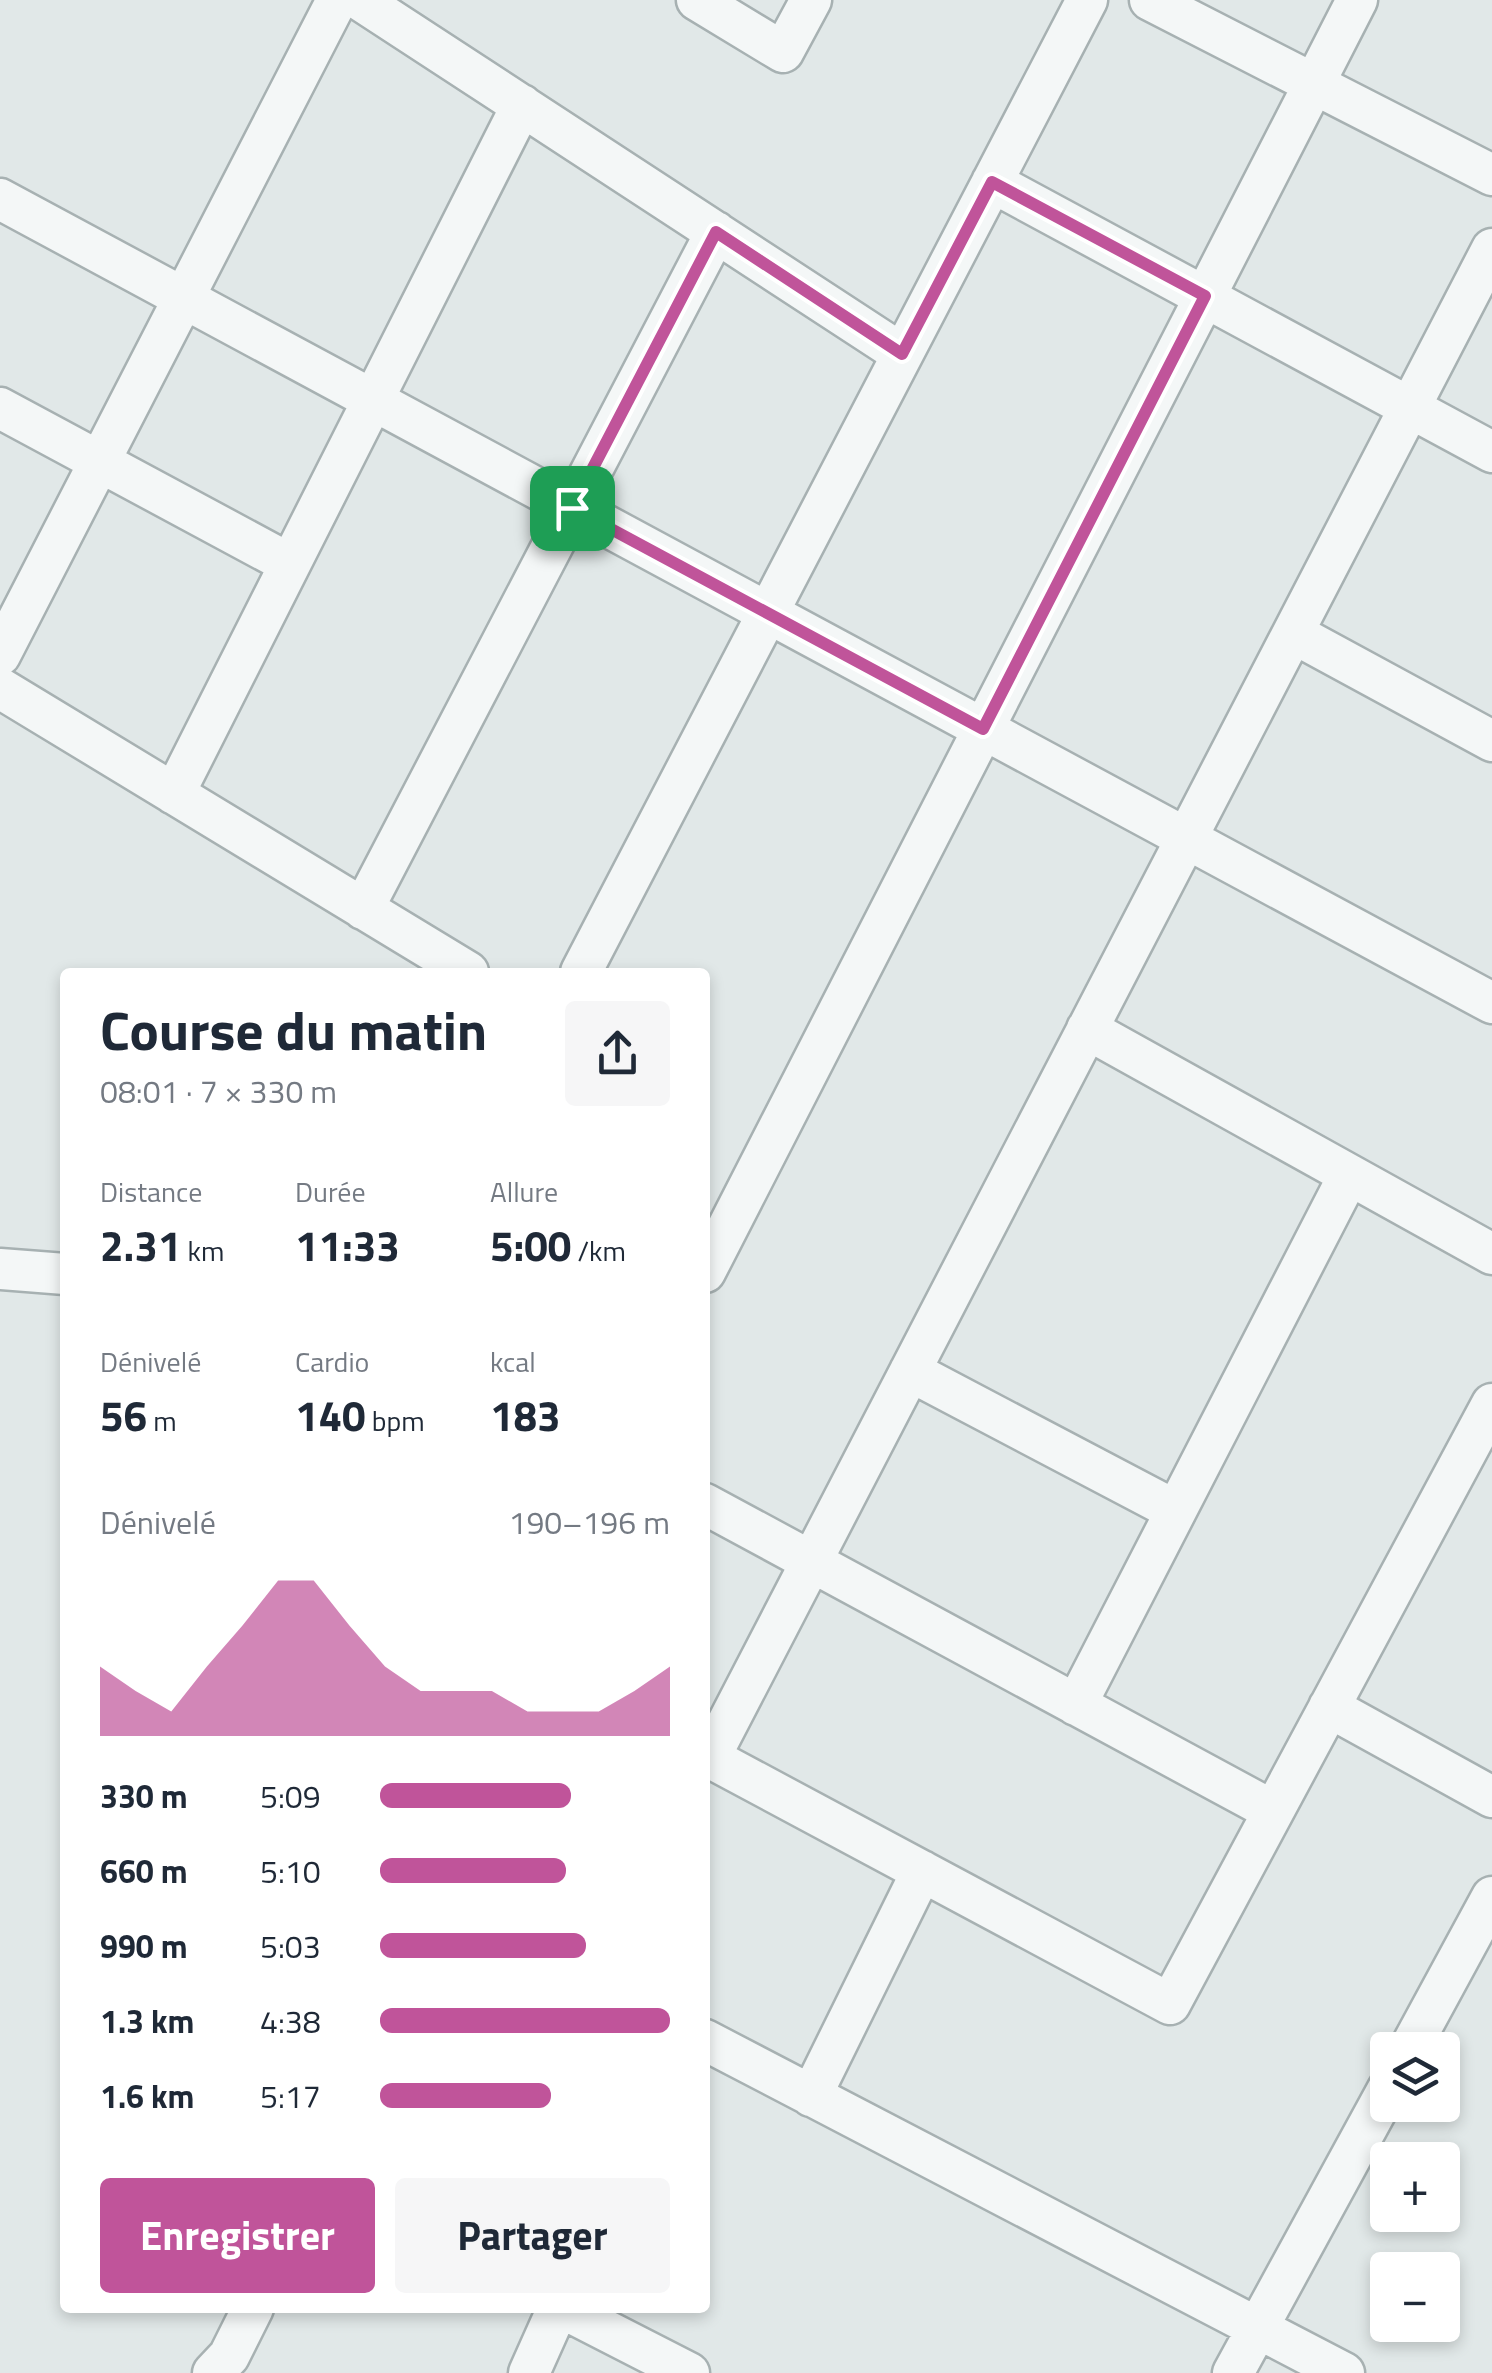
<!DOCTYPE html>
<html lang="fr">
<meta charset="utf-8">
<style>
:root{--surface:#fff;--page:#f6f6f7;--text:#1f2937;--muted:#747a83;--accent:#c0549a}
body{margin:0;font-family:"Titillium Web",sans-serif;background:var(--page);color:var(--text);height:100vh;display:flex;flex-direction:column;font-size:38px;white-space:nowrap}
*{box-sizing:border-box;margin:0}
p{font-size:32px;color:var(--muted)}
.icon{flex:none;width:55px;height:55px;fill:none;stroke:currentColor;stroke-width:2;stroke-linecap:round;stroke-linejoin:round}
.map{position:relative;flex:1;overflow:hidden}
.drawer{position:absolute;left:60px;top:968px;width:650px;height:1345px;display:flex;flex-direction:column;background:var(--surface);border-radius:10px;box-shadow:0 5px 15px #0003}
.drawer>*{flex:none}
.controls{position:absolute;left:1370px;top:2032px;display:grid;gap:20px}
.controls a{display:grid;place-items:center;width:90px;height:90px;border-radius:10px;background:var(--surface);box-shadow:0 5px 15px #0003;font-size:50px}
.pin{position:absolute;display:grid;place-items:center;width:85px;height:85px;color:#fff;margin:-42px;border-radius:20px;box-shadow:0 5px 15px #0006}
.round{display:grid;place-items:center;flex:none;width:105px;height:105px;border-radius:10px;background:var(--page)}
.headline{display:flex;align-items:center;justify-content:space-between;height:170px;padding:0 40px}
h1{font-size:55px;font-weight:700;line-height:75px}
.stats{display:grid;grid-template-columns:repeat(3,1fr);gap:15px;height:170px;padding:10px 40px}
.stats div{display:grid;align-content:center}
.stats b{font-size:42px;font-weight:700}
.stats small{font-size:28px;font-weight:400}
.stats p{font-size:28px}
.chart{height:280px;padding:20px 40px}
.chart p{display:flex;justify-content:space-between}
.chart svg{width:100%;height:180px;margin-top:10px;fill:var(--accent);opacity:.7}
.button{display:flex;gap:20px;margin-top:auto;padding:20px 40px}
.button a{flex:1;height:115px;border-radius:10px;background:var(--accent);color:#fff;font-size:40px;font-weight:700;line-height:115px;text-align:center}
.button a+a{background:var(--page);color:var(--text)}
ul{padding:0 40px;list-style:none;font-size:32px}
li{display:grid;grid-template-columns:160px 120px 1fr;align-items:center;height:75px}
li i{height:25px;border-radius:12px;background:var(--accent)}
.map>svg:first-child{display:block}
</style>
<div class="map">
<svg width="1492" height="2373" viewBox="0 0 1492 2373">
<rect width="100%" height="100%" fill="#e1e8e8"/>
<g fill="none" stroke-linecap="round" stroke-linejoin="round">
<g stroke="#a7b1b2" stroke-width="45">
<path id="street" d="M360 0 902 354
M697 0 783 52 811 0
M1150 0 1492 175
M992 182 1492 452
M0 199 1492 1003
M0 408 290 564
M1293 633 1492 741
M0 655 337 0
M0 688 468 972
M174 794 522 105
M363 909 716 232
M581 972 1087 0
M1087 1029 1492 1254
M0 1269 65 1274
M705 1272 1357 0
M910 1371 1176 1511
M705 1504 1273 1811
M1076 1705 1349 1175
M1329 1707 1492 1797
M705 1755 1170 2004 1492 1404
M710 1757 1492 249
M705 2040 1344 2373
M1409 2050 1492 1897
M811 2096 922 1871
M562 2308 689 2373
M213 2373 229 2356 253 2308
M529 2373 558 2308
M1233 2373 1388 2089"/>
</g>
<use href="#street" stroke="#f4f7f7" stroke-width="40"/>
</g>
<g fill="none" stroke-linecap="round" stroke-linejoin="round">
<g stroke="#fff" stroke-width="20">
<path id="route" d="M992 182 1205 296 983 729 572 508 716 232 902 354Z"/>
</g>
<use href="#route" stroke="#c0549a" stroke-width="12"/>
</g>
</svg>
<div class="controls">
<a><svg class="icon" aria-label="layers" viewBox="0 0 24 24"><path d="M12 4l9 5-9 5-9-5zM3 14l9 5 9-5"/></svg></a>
<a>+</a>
<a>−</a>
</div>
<div class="pin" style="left:572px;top:508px;background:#1e9e55"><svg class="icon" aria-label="arrive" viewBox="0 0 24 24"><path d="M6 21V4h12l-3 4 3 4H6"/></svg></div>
<section class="drawer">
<div class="headline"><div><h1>Course du matin</h1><p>08:01 · 7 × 330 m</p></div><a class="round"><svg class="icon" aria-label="share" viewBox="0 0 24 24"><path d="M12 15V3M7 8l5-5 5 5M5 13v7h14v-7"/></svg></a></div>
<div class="stats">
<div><p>Distance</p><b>2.31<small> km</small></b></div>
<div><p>Durée</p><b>11:33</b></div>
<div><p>Allure</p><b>5:00<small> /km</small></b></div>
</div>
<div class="stats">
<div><p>Dénivelé</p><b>56<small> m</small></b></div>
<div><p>Cardio</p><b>140<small> bpm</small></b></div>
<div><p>kcal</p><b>183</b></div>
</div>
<div class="chart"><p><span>Dénivelé</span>190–196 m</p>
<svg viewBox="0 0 160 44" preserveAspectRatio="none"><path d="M0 44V27L10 33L20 38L30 27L40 17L50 6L60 6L70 17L80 27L90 33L100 33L110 33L120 38L130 38L140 38L150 33L160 27V44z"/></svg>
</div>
<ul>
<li><b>330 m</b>5:09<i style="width:66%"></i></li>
<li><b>660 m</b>5:10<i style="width:64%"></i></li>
<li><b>990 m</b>5:03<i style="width:71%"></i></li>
<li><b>1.3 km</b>4:38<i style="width:100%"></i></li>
<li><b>1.6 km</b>5:17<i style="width:59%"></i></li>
</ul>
<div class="button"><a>Enregistrer</a><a>Partager</a></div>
</section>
</div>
